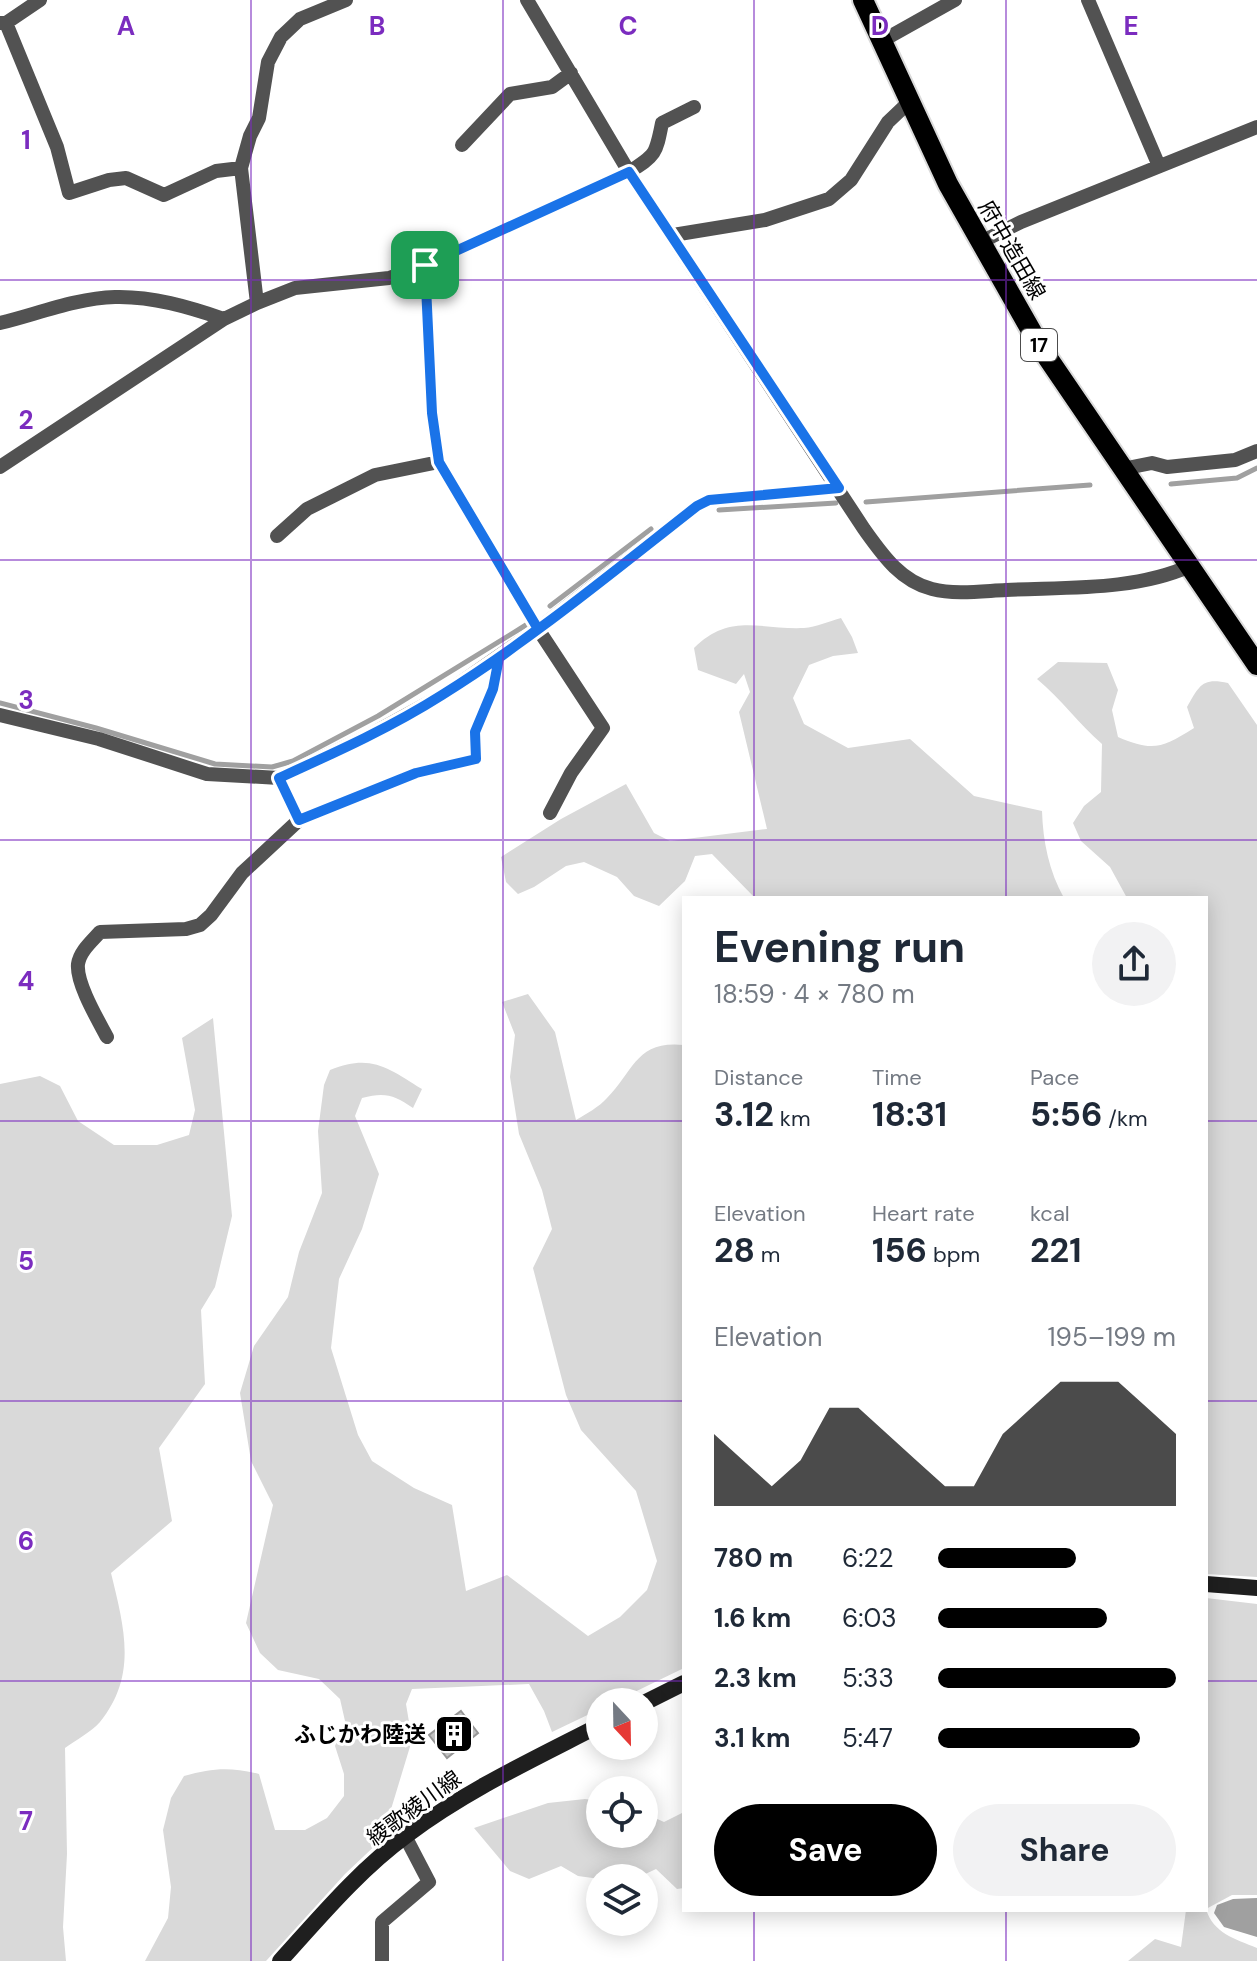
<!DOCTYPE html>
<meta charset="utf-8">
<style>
:root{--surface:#fff;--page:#f2f2f3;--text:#1f2937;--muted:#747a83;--accent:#000}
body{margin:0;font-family:"DM Sans","Noto Sans JP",sans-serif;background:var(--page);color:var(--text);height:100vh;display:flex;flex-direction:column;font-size:30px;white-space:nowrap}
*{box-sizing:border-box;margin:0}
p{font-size:26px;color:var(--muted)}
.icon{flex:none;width:44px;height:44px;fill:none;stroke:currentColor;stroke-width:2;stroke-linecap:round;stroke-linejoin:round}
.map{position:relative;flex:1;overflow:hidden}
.panel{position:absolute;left:682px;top:896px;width:526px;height:1016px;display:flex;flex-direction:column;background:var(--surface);border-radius:0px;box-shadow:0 4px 20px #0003}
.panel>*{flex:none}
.needle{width:52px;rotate:158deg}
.fabs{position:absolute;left:586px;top:1688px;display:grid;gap:16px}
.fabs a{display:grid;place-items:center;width:72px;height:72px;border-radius:50%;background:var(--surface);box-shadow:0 4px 20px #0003;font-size:40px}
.pin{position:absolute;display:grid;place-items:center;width:68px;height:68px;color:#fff;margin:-34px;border-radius:16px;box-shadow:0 4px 12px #0006}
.round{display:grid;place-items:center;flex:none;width:84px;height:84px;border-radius:42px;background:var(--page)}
.head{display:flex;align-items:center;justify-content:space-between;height:136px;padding:0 32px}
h1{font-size:44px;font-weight:700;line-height:60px}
.metrics{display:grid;grid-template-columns:repeat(3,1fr);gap:12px;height:136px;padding:8px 32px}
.metrics div{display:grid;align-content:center}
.metrics b{font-size:34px;font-weight:700}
.metrics small{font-size:22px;font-weight:400}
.metrics p{font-size:22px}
.chart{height:224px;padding:16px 32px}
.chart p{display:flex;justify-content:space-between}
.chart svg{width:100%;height:144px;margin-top:8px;fill:var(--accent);opacity:.7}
.cta{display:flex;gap:16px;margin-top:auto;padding:16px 32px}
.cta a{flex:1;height:92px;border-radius:48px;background:var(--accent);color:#fff;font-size:32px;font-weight:700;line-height:92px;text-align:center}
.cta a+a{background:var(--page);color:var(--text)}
ul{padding:0 32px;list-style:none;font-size:26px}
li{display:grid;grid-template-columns:128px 96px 1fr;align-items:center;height:60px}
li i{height:20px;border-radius:10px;background:var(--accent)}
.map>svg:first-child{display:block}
</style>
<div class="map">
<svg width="1257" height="1961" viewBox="0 0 1257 1961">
<rect width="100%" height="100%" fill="#fff"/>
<path fill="#d9d9d9" d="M841 618 852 637 858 653 833 656 809 665 793 698 804 724 848 748 910 739 974 796 1042 811C1043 842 1049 871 1064 898H755L712 854 695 856 685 881 659 906 634 896 617 877 584 862 566 866 534 887 518 894 506 882 501 857 561 819 626 784 654 833 670 841 767 829 739 712 750 692 744 674 736 684 698 670 694 648C730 612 761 630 804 628 816 627 830 621 841 618Z
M1058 662 1107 663 1118 690 1112 710 1118 737C1153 752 1162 748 1194 728L1187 707C1199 686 1202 677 1228 683L1257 725V1577L1206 1574V898H1127L1110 867 1081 841 1073 823 1084 806 1101 792 1102 744C1079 724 1061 699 1037 679Z
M528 994 555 1032 576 1120C586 1114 599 1107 607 1098 634 1071 636 1040 684 1045V1668L614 1702H600V1709L552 1732 544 1711 529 1684 412 1689 406 1704 412 1740 382 1839 345 1874 266 1961H145L168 1918 171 1887 163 1830 171 1798 184 1776C213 1768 230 1767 259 1774L275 1830H305L327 1818 344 1796V1774L335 1746 345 1721 340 1699 319 1679 278 1670 260 1653 246 1623 273 1505 251 1461 240 1393 254 1346 288 1297 299 1252 322 1193 318 1131 324 1085 330 1070C371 1053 388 1068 422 1089L413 1108C394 1095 385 1092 362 1098L355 1116 379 1174 362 1229 339 1279 331 1348 358 1435 372 1461 414 1488 452 1505 466 1591 507 1575 588 1636 620 1617 647 1590 657 1561 636 1491 581 1430 566 1395 533 1268 552 1229 542 1190 519 1134 510 1077 515 1035 502 1002Z
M213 1018 232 1216 215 1287 201 1310 205 1384 159 1448 172 1521 111 1573C124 1627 138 1675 100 1722 91 1732 76 1740 65 1748L67 1854 63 1927 66 1961H0V1084L40 1076 60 1086 78 1121 114 1145H157L189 1135 195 1110 182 1038Z
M1206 1598 1257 1604V1895H1232L1206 1909C1213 1933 1235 1939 1257 1948V1961H1128L1155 1939 1181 1947 1186 1910H1206Z
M585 1799 600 1801V1834H644V1813L664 1822 684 1812V1888L677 1889 656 1869 637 1878 600 1879 578 1876 561 1866 529 1879 510 1871 474 1828 548 1803Z"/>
<path fill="#a0a0a0" d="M1257 1898V1937L1224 1927 1214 1913 1217 1905 1233 1899Z"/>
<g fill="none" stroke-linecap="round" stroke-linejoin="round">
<path stroke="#a0a0a0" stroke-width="5" d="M1171 484 1237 478 1257 468
M866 502 1090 485
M719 510 836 503
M550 606 651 529
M0 703 96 728 215 764 272 767 293 761 378 716 526 625"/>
</g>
<path fill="#c2c2c2" stroke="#969696" stroke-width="2" d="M461 1711 478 1733 447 1758 429 1735Z"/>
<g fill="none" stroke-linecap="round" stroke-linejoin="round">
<g stroke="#dbdbdb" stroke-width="24">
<path id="primary" d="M863 0 948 184 1041 348 1257 665"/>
</g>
<path stroke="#525252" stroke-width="14" d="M527 0 629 172 864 529C882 554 900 581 932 589 955 595 983 591 1006 590 1066 587 1134 591 1190 566
M1088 0 1159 166
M0 23H6L40 0
M6 23 57 147 69 193 109 180 126 178 164 195 216 171 241 168
M880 42 955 0
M462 145 510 94 552 87 571 73
M673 235 765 220 829 199 851 180 888 122 908 103
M979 243 1021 222 1257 127
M425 265 432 413 439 462 538 629 603 728 571 773 550 813
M257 303 241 168 250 136 259 118 268 62 281 37 300 19 346 0
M0 323C37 314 77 298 115 297 152 296 189 307 224 319
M0 467 224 319 257 303 295 288 389 278 425 265 629 172C656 155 656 154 662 123L694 107
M1122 469 1152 463 1167 467 1235 460 1257 451
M277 536 307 509 375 475 439 462
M0 715 99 739 207 774 279 778 370 735 441 696 538 629 697 506 709 500 839 488
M279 778 299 820
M107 1037C98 1020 76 983 78 964 80 951 92 941 100 932L186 929 200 925 211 915 242 873 299 820 416 773 476 759 475 732 493 689 499 658
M382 1961V1922L429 1882 405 1836"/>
<path stroke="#1f1f1f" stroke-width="16" d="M1206 1584 1257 1588
M644 1703 684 1683
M280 1961C319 1918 359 1870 407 1835 467 1790 534 1759 600 1725"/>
<use href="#primary" stroke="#000" stroke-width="20"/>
</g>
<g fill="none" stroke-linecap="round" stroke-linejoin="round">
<g stroke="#fff" stroke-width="16">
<path id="route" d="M425 265 432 413 439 462 538 629 499 658 493 689 475 732 476 759 416 773 299 820 279 778C334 753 390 728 442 695 532 639 614 571 697 506L709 500 839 488 629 172 425 265"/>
</g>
<use href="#route" stroke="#1a73e8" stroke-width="10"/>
</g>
<path fill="none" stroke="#7b2cbf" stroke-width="2" stroke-opacity="0.55" d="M251 0V1961M503 0V1961M754 0V898M1006 0V898M0 280H1257M0 560H1257M0 840H1257M0 1121H684M1206 1121H1257M0 1401H684M1206 1401H1257M0 1681H684M1206 1681H1257M754 1910V1961M1006 1910V1961"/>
<defs>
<g id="building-square" transform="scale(2)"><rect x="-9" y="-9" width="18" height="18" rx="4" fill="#000" stroke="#fff"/><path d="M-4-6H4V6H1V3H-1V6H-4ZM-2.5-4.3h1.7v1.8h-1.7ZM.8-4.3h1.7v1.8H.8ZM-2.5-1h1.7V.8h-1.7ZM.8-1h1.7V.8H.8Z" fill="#fff"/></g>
</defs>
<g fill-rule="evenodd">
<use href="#building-square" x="454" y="1734"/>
</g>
<g text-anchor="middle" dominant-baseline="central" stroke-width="6" stroke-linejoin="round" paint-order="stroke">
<rect fill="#fff" stroke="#4c4c4c" stroke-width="2" x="1021" y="329" width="36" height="32" rx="6"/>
<g font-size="20" font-weight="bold" fill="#000">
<text x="1039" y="345">17</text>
</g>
<g font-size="22" fill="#000" stroke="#fff">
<text transform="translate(1012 250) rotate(60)">府中造田線</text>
<text transform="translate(414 1808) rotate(-36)">綾歌綾川線</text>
</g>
<g font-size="22" font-weight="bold" fill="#000" stroke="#fff" text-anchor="end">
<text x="426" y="1734">ふじかわ陸送</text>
</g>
</g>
<g font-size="26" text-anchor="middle" font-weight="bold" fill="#7b2cbf" stroke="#fff" stroke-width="6" stroke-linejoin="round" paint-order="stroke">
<text x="126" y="35">A</text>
<text x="377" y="35">B</text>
<text x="628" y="35">C</text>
<text x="880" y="35">D</text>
<text x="1131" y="35">E</text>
<text x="26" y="149">1</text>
<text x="26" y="429">2</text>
<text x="26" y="709">3</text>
<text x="26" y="990">4</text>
<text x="26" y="1270">5</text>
<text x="26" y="1550">6</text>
<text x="26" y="1830">7</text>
</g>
</svg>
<div class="fabs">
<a><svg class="needle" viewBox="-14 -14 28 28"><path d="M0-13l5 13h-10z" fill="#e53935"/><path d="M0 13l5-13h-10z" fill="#747a83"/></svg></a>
<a><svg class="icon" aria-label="locate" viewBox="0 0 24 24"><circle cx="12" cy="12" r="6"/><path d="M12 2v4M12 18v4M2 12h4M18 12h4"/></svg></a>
<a><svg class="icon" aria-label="layers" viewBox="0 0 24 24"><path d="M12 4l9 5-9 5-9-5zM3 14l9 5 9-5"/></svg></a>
</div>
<div class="pin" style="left:425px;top:265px;background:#1e9e55"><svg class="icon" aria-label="arrive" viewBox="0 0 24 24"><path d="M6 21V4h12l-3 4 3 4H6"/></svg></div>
<section class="panel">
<div class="head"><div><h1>Evening run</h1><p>18:59 · 4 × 780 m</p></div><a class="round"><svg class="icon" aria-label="share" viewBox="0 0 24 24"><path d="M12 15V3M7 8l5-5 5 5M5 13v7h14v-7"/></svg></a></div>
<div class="metrics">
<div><p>Distance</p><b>3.12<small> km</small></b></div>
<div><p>Time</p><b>18:31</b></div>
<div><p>Pace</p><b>5:56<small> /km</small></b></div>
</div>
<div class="metrics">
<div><p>Elevation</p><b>28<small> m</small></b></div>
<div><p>Heart rate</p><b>156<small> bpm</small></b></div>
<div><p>kcal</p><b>221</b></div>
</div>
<div class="chart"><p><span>Elevation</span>195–199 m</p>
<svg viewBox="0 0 160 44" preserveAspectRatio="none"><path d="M0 44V22L10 30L20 38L30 30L40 14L50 14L60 22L70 30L80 38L90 38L100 22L110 14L120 6L130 6L140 6L150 14L160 22V44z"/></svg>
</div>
<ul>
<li><b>780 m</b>6:22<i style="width:58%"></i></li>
<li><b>1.6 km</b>6:03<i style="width:71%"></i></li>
<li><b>2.3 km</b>5:33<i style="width:100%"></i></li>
<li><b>3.1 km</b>5:47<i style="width:85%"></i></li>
</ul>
<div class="cta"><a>Save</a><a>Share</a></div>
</section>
</div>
